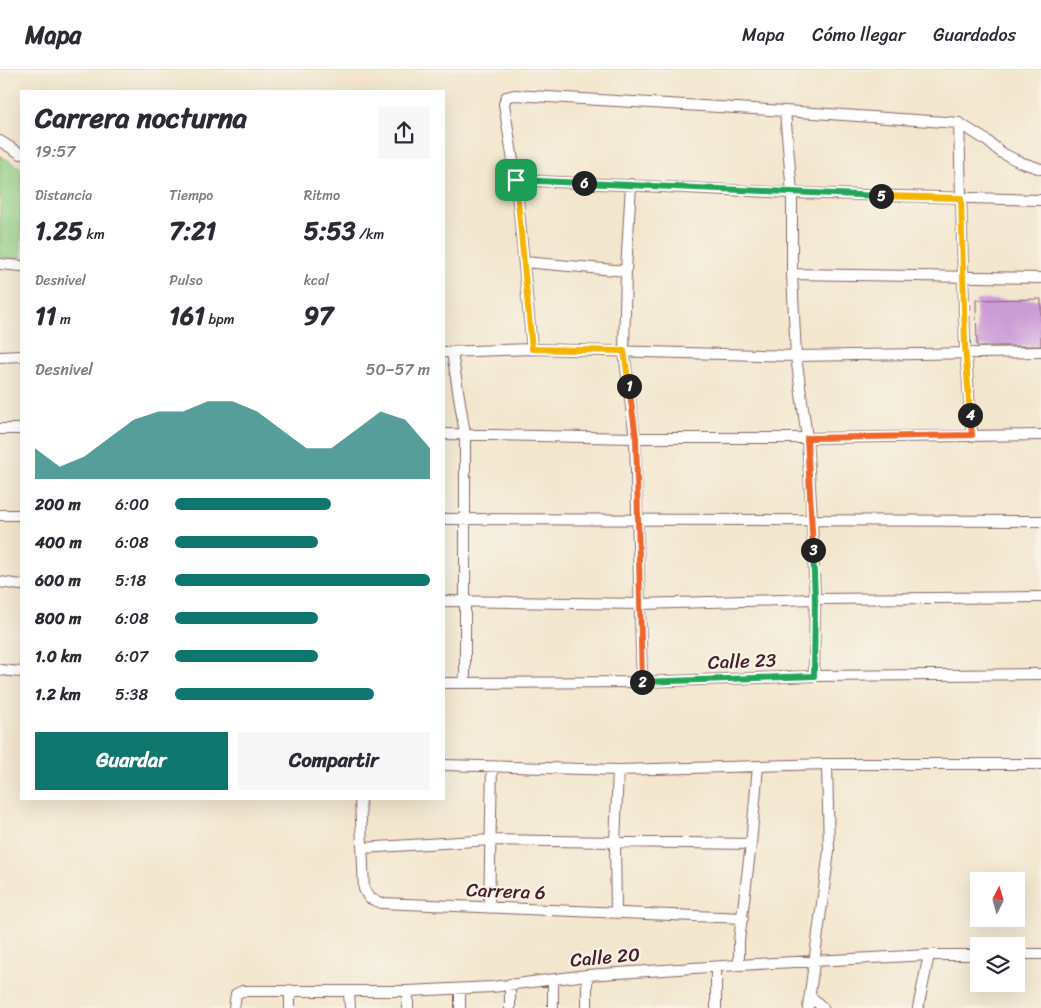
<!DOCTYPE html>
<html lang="es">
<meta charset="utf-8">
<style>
:root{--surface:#fff;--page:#f7f7f7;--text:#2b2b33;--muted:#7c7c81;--line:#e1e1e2;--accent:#0f766e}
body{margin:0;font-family:Sriracha,sans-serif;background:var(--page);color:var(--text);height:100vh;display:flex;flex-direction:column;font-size:19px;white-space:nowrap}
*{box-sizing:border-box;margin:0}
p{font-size:16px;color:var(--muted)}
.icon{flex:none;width:28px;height:28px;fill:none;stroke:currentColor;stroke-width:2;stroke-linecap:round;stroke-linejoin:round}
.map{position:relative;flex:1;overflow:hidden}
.side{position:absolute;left:20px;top:20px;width:425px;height:710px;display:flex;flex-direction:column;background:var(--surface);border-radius:0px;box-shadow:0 5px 20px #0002}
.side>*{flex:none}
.needle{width:32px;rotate:5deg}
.fabs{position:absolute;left:970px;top:802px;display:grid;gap:10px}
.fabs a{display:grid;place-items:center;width:55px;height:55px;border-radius:0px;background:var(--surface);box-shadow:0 5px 20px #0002;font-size:25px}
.pin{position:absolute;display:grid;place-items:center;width:42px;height:42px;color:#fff;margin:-21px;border-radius:10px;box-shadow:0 2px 8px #0006}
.km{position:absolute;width:25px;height:25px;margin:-12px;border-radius:50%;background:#222;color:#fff;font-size:14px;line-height:25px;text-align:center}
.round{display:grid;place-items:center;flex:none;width:52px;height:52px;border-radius:0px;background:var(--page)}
.summary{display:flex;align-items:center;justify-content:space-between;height:85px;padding:0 15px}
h1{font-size:28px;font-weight:700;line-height:38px}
.metrics{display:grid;grid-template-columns:repeat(3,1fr);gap:8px;height:85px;padding:5px 15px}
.metrics div{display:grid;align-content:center}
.metrics b{font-size:25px;font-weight:700}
.metrics small{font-size:14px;font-weight:400}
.metrics p{font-size:14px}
.chart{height:140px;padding:10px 15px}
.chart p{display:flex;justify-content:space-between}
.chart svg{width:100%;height:90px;margin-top:5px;fill:var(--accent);opacity:.7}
.button{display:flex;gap:10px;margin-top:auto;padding:10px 15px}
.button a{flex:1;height:58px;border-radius:0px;background:var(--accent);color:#fff;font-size:20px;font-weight:700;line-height:58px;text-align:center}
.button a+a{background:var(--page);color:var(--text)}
ul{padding:0 15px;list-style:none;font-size:16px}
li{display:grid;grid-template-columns:80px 60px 1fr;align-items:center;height:38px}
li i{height:12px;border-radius:6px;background:var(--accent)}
header{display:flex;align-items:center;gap:30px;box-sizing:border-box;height:70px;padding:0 25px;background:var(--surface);border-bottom:1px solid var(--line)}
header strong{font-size:24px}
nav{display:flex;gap:28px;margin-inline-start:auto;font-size:18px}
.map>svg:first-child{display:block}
</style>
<header>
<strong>Mapa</strong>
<nav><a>Mapa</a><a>Cómo llegar</a><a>Guardados</a></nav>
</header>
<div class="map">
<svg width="1041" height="938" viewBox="0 0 1041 938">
<rect width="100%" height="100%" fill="#f7f3e8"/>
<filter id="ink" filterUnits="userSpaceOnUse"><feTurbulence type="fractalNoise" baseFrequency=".02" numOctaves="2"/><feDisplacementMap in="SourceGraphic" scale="10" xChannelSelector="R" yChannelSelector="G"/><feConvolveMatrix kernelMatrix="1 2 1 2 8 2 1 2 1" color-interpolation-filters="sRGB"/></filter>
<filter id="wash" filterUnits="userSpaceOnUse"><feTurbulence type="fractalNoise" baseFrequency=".0096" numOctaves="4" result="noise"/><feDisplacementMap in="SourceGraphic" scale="20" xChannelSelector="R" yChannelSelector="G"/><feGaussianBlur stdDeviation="1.12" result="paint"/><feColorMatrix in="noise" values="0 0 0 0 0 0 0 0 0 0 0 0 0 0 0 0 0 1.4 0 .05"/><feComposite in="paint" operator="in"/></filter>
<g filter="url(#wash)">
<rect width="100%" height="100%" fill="#f3e6ce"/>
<path fill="#98d387" stroke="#717959" d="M0 86 21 98V189L0 187Z"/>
<g id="blocks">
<path fill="#cb9bd6" d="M1041 229V276H977L976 230Z"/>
</g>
</g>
<g filter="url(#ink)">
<use href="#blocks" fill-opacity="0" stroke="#856564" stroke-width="1"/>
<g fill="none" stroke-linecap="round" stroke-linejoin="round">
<g stroke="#856564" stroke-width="12">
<path id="minor" d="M785 41 792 123V204L796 286 807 368 812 451 815 529 814 606
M959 53 965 275 972 365
M0 71 21 84
M516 110 792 123 1041 130
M631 114 626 201 624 281 635 368 642 612
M524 192 626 201
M0 194 21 196
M792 204 1041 208
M532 279 516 110 504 34 506 27 514 25 785 41 959 53 986 70 1002 83 1020 92 1041 99
M444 282 532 279 796 286 1041 282
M452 283 465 364V613
M0 287 21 286
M0 359H21
M444 364 635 368H807L1041 365
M0 445H21
M444 449 1041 451
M0 512 21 515
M444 531 641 534 815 529 1041 527
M0 600 21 602
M444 613 642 612 814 606 1041 604
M444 695 618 700 827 694H1041
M360 729 364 819 369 828 381 833 743 848
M362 778 491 770 751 774
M489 838 492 697
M616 843 615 773 618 700
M1016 884H1041
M739 895V871L751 774 758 696
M553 910V938
M510 914V938
M460 919V938
M290 920V938
M408 921V938
M349 922 350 938
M810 926 823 938
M234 938 236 924 242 921H408L492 917 587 905 739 895 929 885H979
M587 938V905
M716 938V897
M808 938 829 781 827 694
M918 938 929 885"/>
</g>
<use href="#minor" stroke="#fff" stroke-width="10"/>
</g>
</g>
<g fill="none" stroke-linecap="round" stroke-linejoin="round" filter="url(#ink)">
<g stroke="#fff" stroke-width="10">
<path id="split-1" d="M516 110 532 279 624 281 629 316"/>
</g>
<g stroke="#fff" stroke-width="10">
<path id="split-2" d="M629 316 636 368 642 612"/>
</g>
<g stroke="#fff" stroke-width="10">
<path id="split-3" d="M642 612 814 606 815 529 813 480"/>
</g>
<g stroke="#fff" stroke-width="10">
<path id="split-4" d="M813 480 807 368 972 365 970 345"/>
</g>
<g stroke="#fff" stroke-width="10">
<path id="split-5" d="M881 126 961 128 965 275 970 345"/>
</g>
<g stroke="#fff" stroke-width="10">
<path id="split-6" d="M584 113 881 126"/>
</g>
<g stroke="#fff" stroke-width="10">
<path id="split-7" d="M516 110 584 113"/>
</g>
<use href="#split-1" stroke="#f5b400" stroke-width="6"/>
<use href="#split-2" stroke="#f0652b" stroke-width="6"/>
<use href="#split-3" stroke="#22a559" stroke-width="6"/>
<use href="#split-4" stroke="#f0652b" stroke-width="6"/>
<use href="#split-5" stroke="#f5b400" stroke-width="6"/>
<use href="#split-6" stroke="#22a559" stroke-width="6"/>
<use href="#split-7" stroke="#22a559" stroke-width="6"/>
</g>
<g text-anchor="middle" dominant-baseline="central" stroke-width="4.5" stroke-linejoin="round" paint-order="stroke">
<g font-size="19" fill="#4a1f2b" stroke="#f7f3e8">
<text transform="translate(742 591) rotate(-2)">Calle 23</text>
<text transform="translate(506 821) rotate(2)">Carrera 6</text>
<text transform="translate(605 887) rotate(-5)">Calle 20</text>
</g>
</g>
</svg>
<div class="fabs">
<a><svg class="needle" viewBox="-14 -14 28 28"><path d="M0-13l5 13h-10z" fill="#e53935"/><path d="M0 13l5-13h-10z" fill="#7c7c81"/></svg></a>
<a><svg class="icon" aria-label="layers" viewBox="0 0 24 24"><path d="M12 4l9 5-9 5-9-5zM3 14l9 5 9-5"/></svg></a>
</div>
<div class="pin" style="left:516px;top:110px;background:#1e9e55"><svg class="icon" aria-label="arrive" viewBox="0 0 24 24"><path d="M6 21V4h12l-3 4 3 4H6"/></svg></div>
<b class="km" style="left:629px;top:316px">1</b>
<b class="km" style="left:642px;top:612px">2</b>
<b class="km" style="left:813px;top:480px">3</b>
<b class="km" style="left:970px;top:345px">4</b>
<b class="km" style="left:881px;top:126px">5</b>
<b class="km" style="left:584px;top:113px">6</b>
<section class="side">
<div class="summary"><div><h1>Carrera nocturna</h1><p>19:57</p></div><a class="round"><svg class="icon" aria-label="share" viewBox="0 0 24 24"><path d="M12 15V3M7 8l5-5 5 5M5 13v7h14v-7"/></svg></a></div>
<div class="metrics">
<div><p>Distancia</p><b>1.25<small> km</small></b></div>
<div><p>Tiempo</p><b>7:21</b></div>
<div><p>Ritmo</p><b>5:53<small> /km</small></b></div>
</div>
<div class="metrics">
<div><p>Desnivel</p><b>11<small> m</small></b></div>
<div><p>Pulso</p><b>161<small> bpm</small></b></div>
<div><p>kcal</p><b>97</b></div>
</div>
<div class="chart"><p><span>Desnivel</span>50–57 m</p>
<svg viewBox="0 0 160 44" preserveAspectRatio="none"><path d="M0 44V29L10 38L20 33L30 24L40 15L50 11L60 11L70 6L80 6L90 11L100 20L110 29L120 29L130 20L140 11L150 15L160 29V44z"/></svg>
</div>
<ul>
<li><b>200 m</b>6:00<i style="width:61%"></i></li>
<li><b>400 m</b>6:08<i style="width:56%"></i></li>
<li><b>600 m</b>5:18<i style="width:100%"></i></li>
<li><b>800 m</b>6:08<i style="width:56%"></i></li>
<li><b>1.0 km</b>6:07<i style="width:56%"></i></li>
<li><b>1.2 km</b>5:38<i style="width:78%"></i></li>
</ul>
<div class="button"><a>Guardar</a><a>Compartir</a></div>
</section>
</div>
